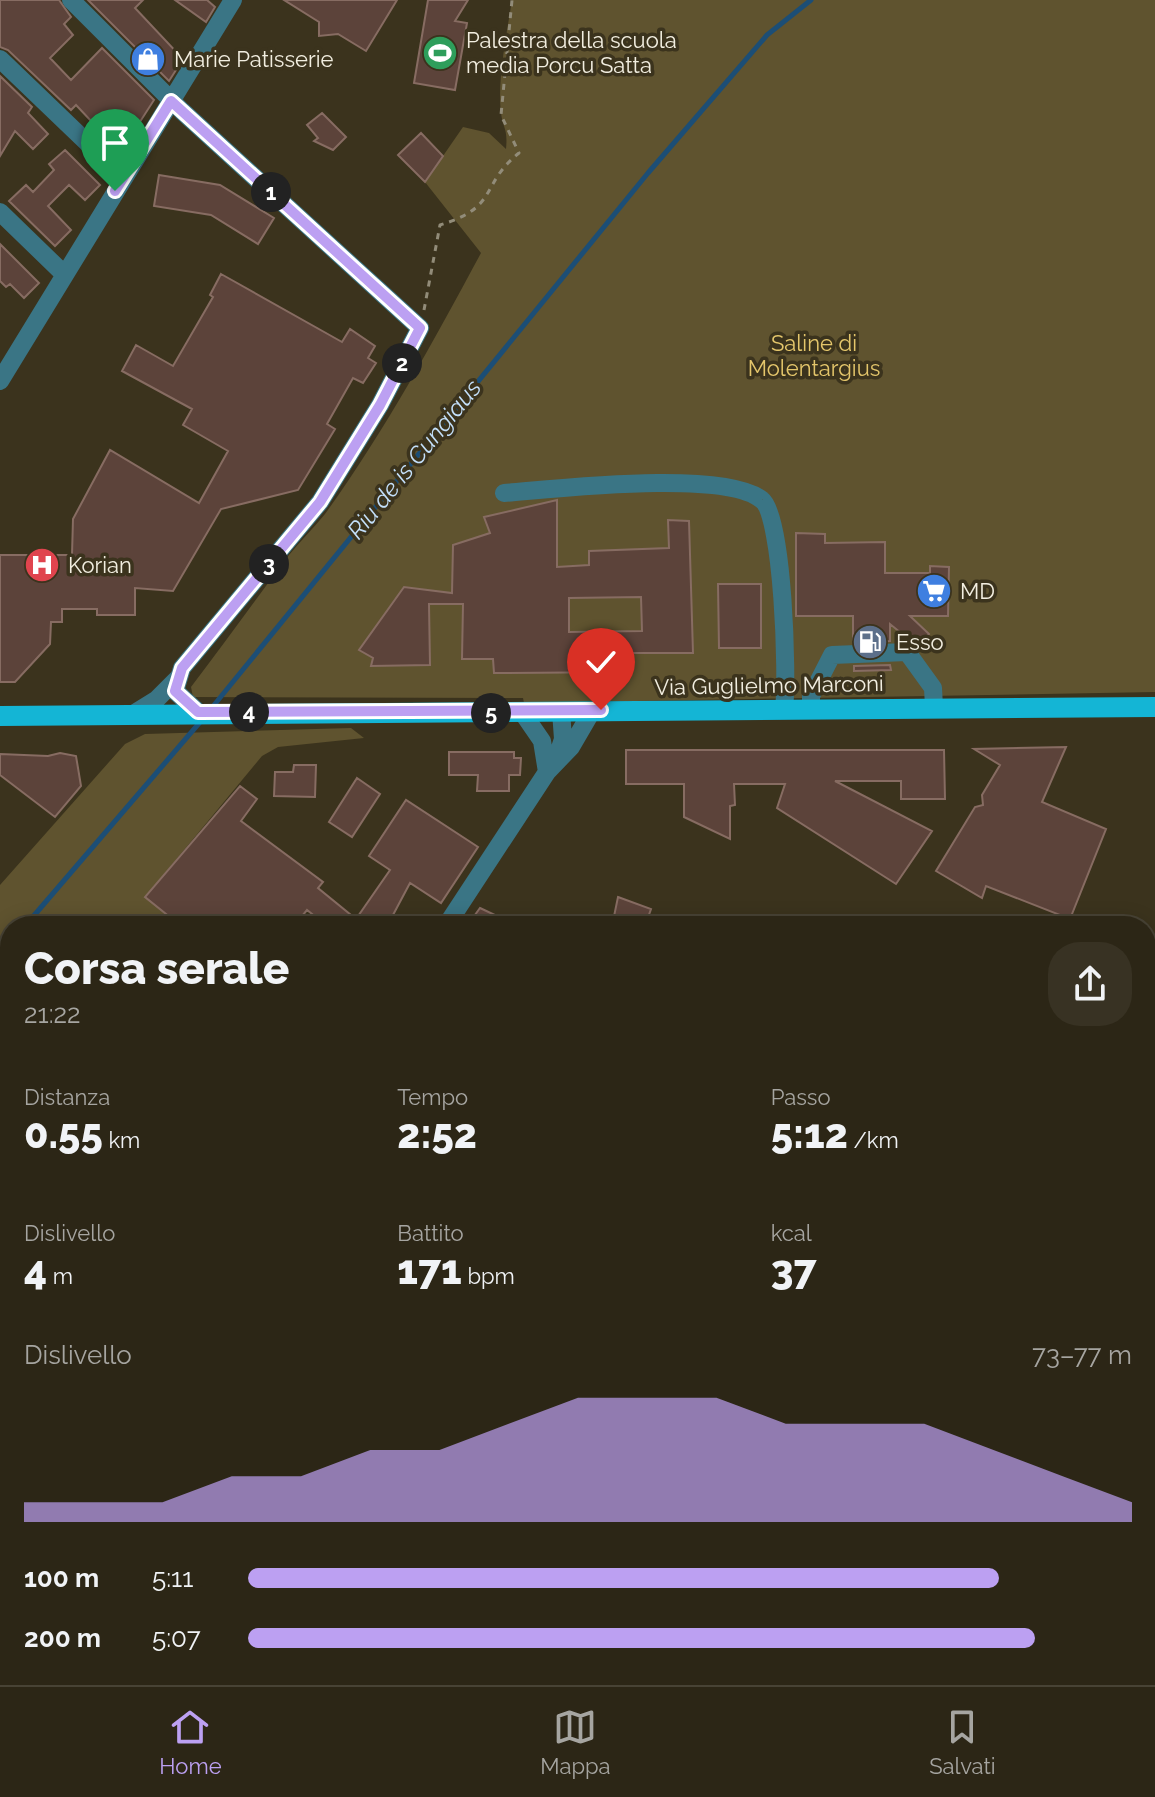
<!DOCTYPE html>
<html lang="it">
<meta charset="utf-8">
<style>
:root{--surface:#2c2616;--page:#383223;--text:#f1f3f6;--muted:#a6a5a1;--line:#484335;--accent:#bca0f2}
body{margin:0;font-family:Raleway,sans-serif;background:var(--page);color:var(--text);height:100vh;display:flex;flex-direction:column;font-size:30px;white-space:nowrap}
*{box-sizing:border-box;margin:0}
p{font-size:26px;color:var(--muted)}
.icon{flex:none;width:44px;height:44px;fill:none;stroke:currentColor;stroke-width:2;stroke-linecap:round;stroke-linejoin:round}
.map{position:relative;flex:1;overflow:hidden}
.drawer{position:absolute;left:0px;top:916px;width:1156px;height:770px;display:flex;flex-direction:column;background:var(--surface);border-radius:32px 32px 0 0;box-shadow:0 4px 20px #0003,0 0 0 2px var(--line)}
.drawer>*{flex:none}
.pin{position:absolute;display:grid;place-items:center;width:68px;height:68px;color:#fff;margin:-82px -34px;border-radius:50% 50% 50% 0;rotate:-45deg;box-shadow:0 0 8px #0007}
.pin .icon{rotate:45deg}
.km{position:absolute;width:40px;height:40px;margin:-20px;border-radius:50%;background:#222;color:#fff;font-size:22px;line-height:40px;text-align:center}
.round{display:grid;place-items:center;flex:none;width:84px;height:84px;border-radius:32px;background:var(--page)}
.summary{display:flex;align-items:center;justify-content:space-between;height:136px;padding:0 24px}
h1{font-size:44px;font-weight:800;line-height:60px}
.stats{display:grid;grid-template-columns:repeat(3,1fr);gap:12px;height:136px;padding:8px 24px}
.stats div{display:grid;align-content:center}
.stats b{font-size:40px;font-weight:800}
.stats small{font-size:22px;font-weight:400}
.stats p{font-size:22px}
.chart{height:224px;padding:16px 24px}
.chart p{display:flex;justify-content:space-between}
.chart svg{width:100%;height:144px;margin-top:8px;fill:var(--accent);opacity:.7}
ul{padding:0 24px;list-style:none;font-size:26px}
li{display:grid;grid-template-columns:128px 96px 1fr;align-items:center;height:60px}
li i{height:20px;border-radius:10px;background:var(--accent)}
.tab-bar{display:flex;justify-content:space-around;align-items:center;height:112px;border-top:2px solid var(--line);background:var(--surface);font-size:22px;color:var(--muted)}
.tab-bar a{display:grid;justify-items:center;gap:4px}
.tab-bar .active{color:var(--accent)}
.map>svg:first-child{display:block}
</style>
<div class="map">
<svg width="1155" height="1685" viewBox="0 0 1155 1685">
<rect width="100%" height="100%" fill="#3b331d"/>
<path fill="#5f532f" d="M512 0H1155V692L524 703 523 698 193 697 191 687C224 644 256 599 289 555 300 541 314 528 325 514 385 431 433 342 481 253L425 182 463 127 489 133 506 149C508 128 503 129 501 113 497 81 507 32 512 0Z
M351 728 364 738 278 747 262 756 145 897 181 926H10V1656L0 1662V885L125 744 145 734Z
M1155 1094V1322L1146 1316V1099Z
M1155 1442V1641L1146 1638V1445Z"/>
<path fill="#75611f" d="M1146 1316 1155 1322V1415L1146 1417Z"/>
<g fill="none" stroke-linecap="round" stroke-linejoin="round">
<path stroke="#1c4e76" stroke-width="5" d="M210 710 648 173 767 35 811 0
M25 926 201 721
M0 954 10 943"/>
</g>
<path fill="#5c433a" stroke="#876c62" stroke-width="2" fill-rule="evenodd" d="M0 0H59L71 17 64 24 73 35 50 58 71 80 102 48 154 100 118 156 89 127 93 123 76 105 71 110 8 50 0 47Z
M88 0H143L135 8 183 59 169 81Z
M175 0H207L215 7 206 22Z
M284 0H397L366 51 338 34 319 36V22Z
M428 0H468L455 21 467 23 455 90 414 83Z
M0 76 32 107 28 113 48 134 33 149 15 131 0 156Z
M322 113 346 137 333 150 314 141 318 138 307 125Z
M421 133 443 156 425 182 398 155Z
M65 150 100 185 85 200 69 185 48 206 71 230 55 246 9 201 26 185 33 192 54 170 49 164Z
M159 175 220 185 274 218 258 244 211 215 154 206Z
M0 244 39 283 24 298 10 284 6 287 0 281Z
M221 274 342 342 350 329 375 346 368 358 376 363 363 383 353 378 327 424 335 429 298 490 221 509 173 591 135 588V615H97V609H62V622H51L50 644 15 682H0V555H72L73 519 110 450 199 503 228 451 183 425 192 409 122 371 136 345 173 366 213 297 210 295Z
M557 500V567L589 565V551L669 548 668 520 689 521 693 653H629L630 672 494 673 493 659H462L463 604H429L430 665 371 666 373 658 359 650 404 587 452 593 453 545 490 533 484 517ZM641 597 642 631 569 632V598Z
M796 533 825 534V543L885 542V573H930V566L949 567 948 616H910L929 634 917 646 890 624V641L853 642V616H796Z
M718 584H761V648H719Z
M890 665 891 670 854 671V666Z
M1066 747 1042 802 1106 829 1070 919 986 886 982 898 936 871 975 807 983 805 982 795 1000 765 974 749Z
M626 750H944L945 799H901V781H835L932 831 896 884 777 808 785 784H734L735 805 730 806V839L684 817V784H626Z
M449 752H514V758H521L520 775H509V791H477L478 775H449Z
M60 753 76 756 81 786 55 817 0 775V754L48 756Z
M294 765H316L315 797 274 796 275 772H293Z
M357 778 380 794 352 837 329 822Z
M240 786 257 799 241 821 323 882 318 888 356 919 390 870 369 856 406 800 478 847 441 903 410 883 393 915 408 926H327L307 910 294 926H181L145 897Z
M618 897 651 909 645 926H612Z
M480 908 518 926H467Z"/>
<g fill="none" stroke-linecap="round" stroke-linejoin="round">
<path stroke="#928c79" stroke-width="3" stroke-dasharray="6 6" stroke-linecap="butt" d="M424 310 440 225C500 207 479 185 519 153L501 115 512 0"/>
<path stroke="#3a7585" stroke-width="18" d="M71 0 182 111 420 328 380 405 320 502 182 668 175 691 198 712
M0 59 124 178
M0 212 64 274
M0 381 233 0
M504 493C555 489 725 469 762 500 783 516 788 677 784 709
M811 709V696L832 655 907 652 933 688 934 707
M522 712 542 741 547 772
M135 713 156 700 178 678
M557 757 563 739 561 711
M446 926 547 772 571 747 592 711
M1146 968 1155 972
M1146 1084 1155 1070
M1146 1430 1155 1428
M0 1673 10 1667
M473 1685 479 1676"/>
<path stroke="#14b5d5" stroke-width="20" d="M0 716 1155 707"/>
</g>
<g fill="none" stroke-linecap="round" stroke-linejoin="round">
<g stroke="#fff" stroke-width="16">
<path id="route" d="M115 191 171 101 420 328 380 405 320 502 182 668 175 691 198 712 601 710"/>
</g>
<use href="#route" stroke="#bca0f2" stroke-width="10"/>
</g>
<defs>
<g id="stadium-disc" transform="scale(1.8)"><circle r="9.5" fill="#2e9e5b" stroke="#3b331d"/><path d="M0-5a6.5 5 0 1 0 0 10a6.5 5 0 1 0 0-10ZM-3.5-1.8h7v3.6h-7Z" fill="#fff"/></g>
<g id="shop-disc" transform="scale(1.8)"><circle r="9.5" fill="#3f7fe0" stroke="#3b331d"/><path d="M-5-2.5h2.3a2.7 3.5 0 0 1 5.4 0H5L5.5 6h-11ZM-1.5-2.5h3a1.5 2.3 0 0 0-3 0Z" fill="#fff"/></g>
<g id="hospital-disc" transform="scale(1.8)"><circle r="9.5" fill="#e0444e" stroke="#3b331d"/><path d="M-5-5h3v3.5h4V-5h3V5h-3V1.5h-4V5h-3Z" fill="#fff"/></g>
<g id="supermarket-disc" transform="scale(1.8)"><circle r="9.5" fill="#3f7fe0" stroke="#3b331d"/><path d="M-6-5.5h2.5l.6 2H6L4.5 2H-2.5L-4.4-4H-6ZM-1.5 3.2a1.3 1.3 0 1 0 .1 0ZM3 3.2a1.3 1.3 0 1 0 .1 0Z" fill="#fff"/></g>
<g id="fuel-disc" transform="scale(1.8)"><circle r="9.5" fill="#5c6f8a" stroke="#3b331d"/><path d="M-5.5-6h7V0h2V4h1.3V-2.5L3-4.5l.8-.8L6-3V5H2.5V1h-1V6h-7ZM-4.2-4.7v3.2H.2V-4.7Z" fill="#fff"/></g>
</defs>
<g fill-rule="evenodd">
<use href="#stadium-disc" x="440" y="53"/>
<use href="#shop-disc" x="148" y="59"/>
<use href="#hospital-disc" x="42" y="565"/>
<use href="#supermarket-disc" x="934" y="591"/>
<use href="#fuel-disc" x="870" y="642"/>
</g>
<g text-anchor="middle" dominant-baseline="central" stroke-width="7" stroke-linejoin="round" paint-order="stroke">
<g font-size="22" fill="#f2eee0" stroke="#3b331d" text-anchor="start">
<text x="466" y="40">Palestra della scuola<tspan x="466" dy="25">media Porcu Satta</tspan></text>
<text x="174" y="59">Marie Patisserie</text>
<text x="68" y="565">Korian</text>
<text x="960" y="591">MD</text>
<text x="896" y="642">Esso</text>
</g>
<g font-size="22" fill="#e4c66b" stroke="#3b331d">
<text x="814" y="343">Saline di<tspan x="814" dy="25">Molentargius</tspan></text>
</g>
<g font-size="22" fill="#f2eee0" stroke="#3b331d">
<text transform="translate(769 685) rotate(-1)">Via Guglielmo Marconi</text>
</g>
<g font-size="24" font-style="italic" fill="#c3dff9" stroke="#3b331d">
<text transform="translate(414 459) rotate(-51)">Riu de is Cungiaus</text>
</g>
</g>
</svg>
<div class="pin" style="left:115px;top:191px;background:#1e9e55"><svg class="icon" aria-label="arrive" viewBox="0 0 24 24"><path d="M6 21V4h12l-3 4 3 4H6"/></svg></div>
<div class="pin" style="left:601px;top:710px;background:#d93025"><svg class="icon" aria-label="check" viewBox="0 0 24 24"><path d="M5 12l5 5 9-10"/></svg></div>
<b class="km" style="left:271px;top:192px">1</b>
<b class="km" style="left:402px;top:363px">2</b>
<b class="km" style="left:269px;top:564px">3</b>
<b class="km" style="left:249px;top:712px">4</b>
<b class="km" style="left:491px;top:713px">5</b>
<section class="drawer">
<div class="summary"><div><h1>Corsa serale</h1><p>21:22</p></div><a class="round"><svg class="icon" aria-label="share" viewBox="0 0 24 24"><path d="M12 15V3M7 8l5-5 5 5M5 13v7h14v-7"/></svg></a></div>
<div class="stats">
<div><p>Distanza</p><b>0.55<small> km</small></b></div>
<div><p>Tempo</p><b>2:52</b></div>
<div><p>Passo</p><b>5:12<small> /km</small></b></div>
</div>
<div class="stats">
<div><p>Dislivello</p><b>4<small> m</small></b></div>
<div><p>Battito</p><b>171<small> bpm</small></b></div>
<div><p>kcal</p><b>37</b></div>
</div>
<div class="chart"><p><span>Dislivello</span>73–77 m</p>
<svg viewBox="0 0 160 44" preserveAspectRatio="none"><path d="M0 44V38L10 38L20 38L30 30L40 30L50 22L60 22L70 14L80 6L90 6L100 6L110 14L120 14L130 14L140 22L150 30L160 38V44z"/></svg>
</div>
<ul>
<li><b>100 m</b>5:11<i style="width:85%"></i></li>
<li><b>200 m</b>5:07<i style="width:89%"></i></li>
</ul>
</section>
</div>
<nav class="tab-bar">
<a class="active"><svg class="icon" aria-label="home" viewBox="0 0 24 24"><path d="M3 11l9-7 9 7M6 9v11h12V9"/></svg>Home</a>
<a><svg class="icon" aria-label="map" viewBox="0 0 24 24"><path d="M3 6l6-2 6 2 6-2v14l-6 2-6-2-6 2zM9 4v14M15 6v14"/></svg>Mappa</a>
<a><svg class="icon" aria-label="saved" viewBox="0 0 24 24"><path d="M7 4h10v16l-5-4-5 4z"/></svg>Salvati</a>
</nav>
